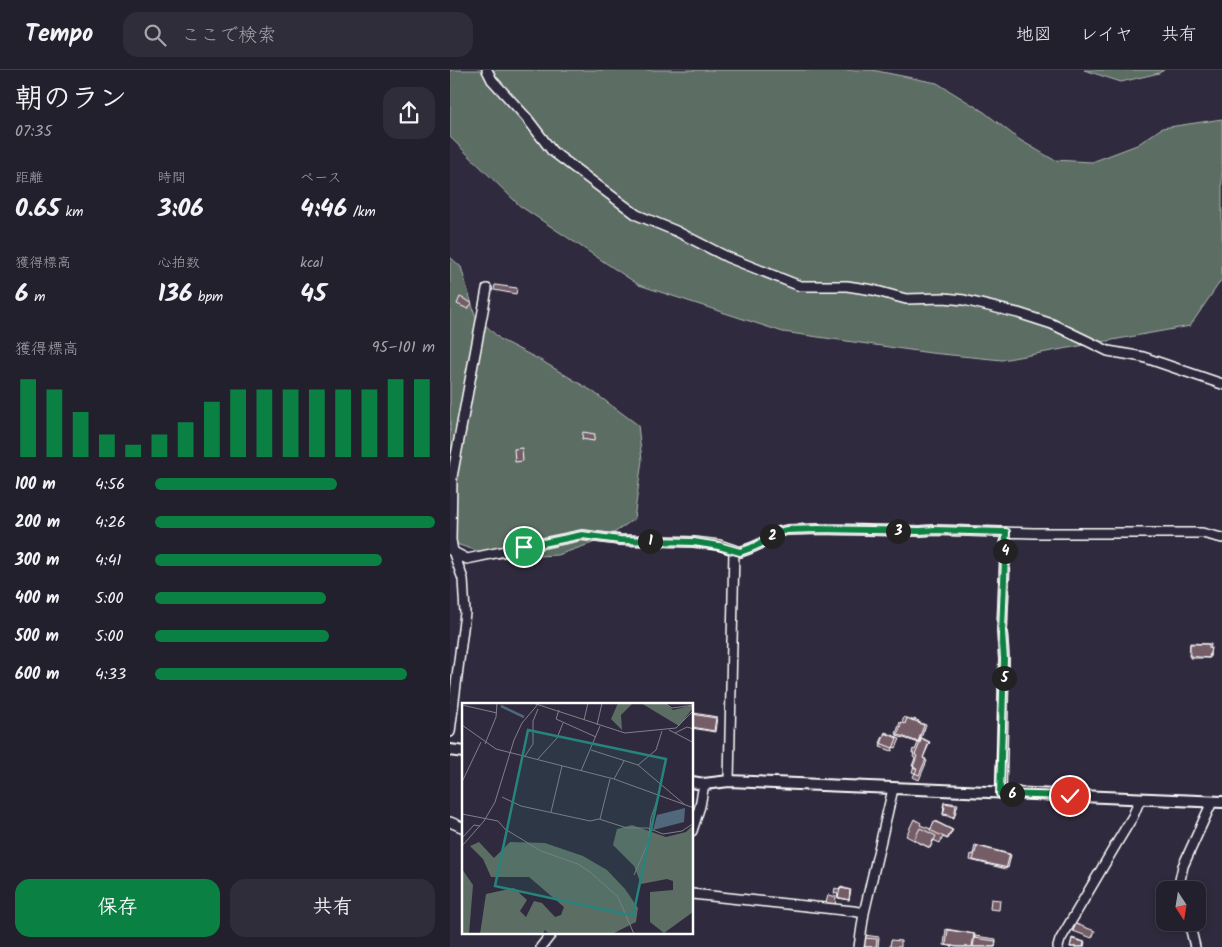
<!DOCTYPE html>
<html lang="ja">
<meta charset="utf-8">
<style>
:root{--surface:#23202e;--page:#2f2d3a;--text:#f1f3f6;--muted:#a3a3aa;--line:#403e4a;--accent:#0b8043}
body{margin:0;font-family:Kalam,"Klee One",sans-serif;background:var(--page);color:var(--text);height:100vh;display:flex;flex-direction:column;font-size:19px;white-space:nowrap}
*{box-sizing:border-box;margin:0}
p{font-size:16px;color:var(--muted)}
.icon{flex:none;width:28px;height:28px;fill:none;stroke:currentColor;stroke-width:2;stroke-linecap:round;stroke-linejoin:round}
.map{position:relative;flex:1;overflow:hidden}
.side{display:flex;flex-direction:column;background:var(--surface);width:450px}
.side>*{flex:none}
.needle{width:32px;rotate:168deg}
.controls{position:absolute;left:706px;top:811px;display:grid;gap:10px}
.controls a{display:grid;place-items:center;width:50px;height:50px;border-radius:10px;background:var(--surface);box-shadow:0 2px 8px #0003,0 0 0 1px var(--line);font-size:25px}
.pin{position:absolute;display:grid;place-items:center;width:42px;height:42px;color:#fff;margin:-21px;border:2px solid #fff;border-radius:50%;box-shadow:0 1px 5px #0007}
.km{position:absolute;width:25px;height:25px;margin:-12px;border-radius:50%;background:#222;color:#fff;font-size:14px;line-height:25px;text-align:center}
.round{display:grid;place-items:center;flex:none;width:52px;height:52px;border-radius:15px;background:var(--page)}
.headline{display:flex;align-items:center;justify-content:space-between;height:85px;padding:0 15px}
h1{font-size:28px;font-weight:600;line-height:38px}
.figures{display:grid;grid-template-columns:repeat(3,1fr);gap:8px;height:85px;padding:5px 15px}
.figures div{display:grid;align-content:center}
.figures b{font-size:25px;font-weight:600}
.figures small{font-size:14px;font-weight:400}
.figures p{font-size:14px}
.chart{height:140px;padding:10px 15px}
.chart p{display:flex;justify-content:space-between}
.chart svg{width:100%;height:90px;margin-top:5px;stroke:var(--accent);stroke-width:6}
.cta{display:flex;gap:10px;margin-top:auto;padding:10px 15px}
.cta a{flex:1;height:58px;border-radius:15px;background:var(--accent);color:#fff;font-size:20px;font-weight:600;line-height:58px;text-align:center}
.cta a+a{background:var(--page);color:var(--text)}
ul{padding:0 15px;list-style:none;font-size:16px}
li{display:grid;grid-template-columns:80px 60px 1fr;align-items:center;height:38px}
li i{height:12px;border-radius:6px;background:var(--accent)}
header{display:flex;align-items:center;gap:30px;box-sizing:border-box;height:70px;padding:0 25px;background:var(--surface);border-bottom:1px solid var(--line)}
header strong{font-size:24px}
nav{display:flex;gap:28px;margin-inline-start:auto;font-size:18px}
.search{width:350px;height:45px;background:var(--page);display:flex;align-items:center;gap:12px;box-sizing:border-box;padding:0 18px;border-radius:15px;color:var(--muted);font-size:19px}
main{display:flex;flex:1;min-height:0}
.map>svg:first-child{display:block}
</style>
<header>
<strong>Tempo</strong>
<div class="search"><svg class="icon" aria-label="search" viewBox="0 0 24 24"><circle cx="10" cy="10" r="6"/><path d="M15 15l6 6"/></svg>ここで検索</div>
<nav><a>地図</a><a>レイヤ</a><a>共有</a></nav>
</header>
<main>
<section class="side">
<div class="headline"><div><h1>朝のラン</h1><p>07:35</p></div><a class="round"><svg class="icon" aria-label="share" viewBox="0 0 24 24"><path d="M12 15V3M7 8l5-5 5 5M5 13v7h14v-7"/></svg></a></div>
<div class="figures">
<div><p>距離</p><b>0.65<small> km</small></b></div>
<div><p>時間</p><b>3:06</b></div>
<div><p>ペース</p><b>4:46<small> /km</small></b></div>
</div>
<div class="figures">
<div><p>獲得標高</p><b>6<small> m</small></b></div>
<div><p>心拍数</p><b>136<small> bpm</small></b></div>
<div><p>kcal</p><b>45</b></div>
</div>
<div class="chart"><p><span>獲得標高</span>95–101 m</p>
<svg viewBox="0 0 160 44" preserveAspectRatio="none"><path d="M5 44V6M15 44V11M25 44V22M35 44V33M45 44V38M55 44V33M65 44V27M75 44V17M85 44V11M95 44V11M105 44V11M115 44V11M125 44V11M135 44V11M145 44V6M155 44V6"/></svg>
</div>
<ul>
<li><b>100 m</b>4:56<i style="width:65%"></i></li>
<li><b>200 m</b>4:26<i style="width:100%"></i></li>
<li><b>300 m</b>4:41<i style="width:81%"></i></li>
<li><b>400 m</b>5:00<i style="width:61%"></i></li>
<li><b>500 m</b>5:00<i style="width:62%"></i></li>
<li><b>600 m</b>4:33<i style="width:90%"></i></li>
</ul>
<div class="cta"><a>保存</a><a>共有</a></div>
</section>
<div class="map">
<svg width="772" height="877" viewBox="0 0 772 877">
<rect width="100%" height="100%" fill="#2f2a3d"/>
<filter id="ink" filterUnits="userSpaceOnUse"><feTurbulence type="fractalNoise" baseFrequency=".02" numOctaves="2"/><feDisplacementMap in="SourceGraphic" scale="10" xChannelSelector="R" yChannelSelector="G"/><feConvolveMatrix kernelMatrix="1 2 1 2 8 2 1 2 1" color-interpolation-filters="sRGB"/></filter>
<g filter="url(#ink)">
<path fill="#5c6d64" stroke="#aeb6b2" d="M0 0H422L487 13 534 42 570 70 604 90 642 92 687 75 712 58 772 49V209L740 256 552 290 481 283 333 262 189 215 70 136 0 67Z
M634 0H714L709 3 671 12Z
M0 187 11 197 25 245 51 270 92 291 142 321 188 355 192 390 184 449 157 468 108 485 49 488 0 472Z"/>
<path fill="#755d68" stroke="#fff" d="M45 215 67 218 66 224 44 220Z
M10 227 22 233 18 239 7 234Z
M133 362 145 364 144 371 132 369Z
M72 378 73 391 65 392 64 379Z
M740 573 759 574V578H761L759 588 739 586Z
M740 574H761L760 588H740Z
M244 643 267 647 265 662 242 658Z
M242 644 266 648 264 661 242 657Z
M454 647 476 655 469 673 447 666Z
M457 648 464 651V649L469 651 468 653 474 655 468 672 446 664 450 652 455 654Z
M435 662 447 667 446 668 450 669 446 678 443 677V678L430 673Z
M435 663 447 668 442 681 430 677Z
M470 668 479 672 473 688 476 689 469 705 462 702 464 696H462L465 688 463 687 464 683H462L463 679 465 680Z
M472 668 480 672 473 688 477 691 469 710 463 707 467 699 463 697 467 686 465 685Z
M494 732 508 734 504 748 499 747 500 745 493 744 495 737H493Z
M494 733 506 735 504 747 493 745Z
M464 749 471 753 470 755 481 759 484 751 502 760 497 769 493 767 490 773 483 770 480 778 456 766Z
M485 751 503 760 498 769 480 760Z
M470 758 486 766 480 778 464 770Z
M525 775 560 784 556 799 520 790 521 784 523 785Z
M527 776 561 785 558 798 523 790Z
M391 817 401 820 399 830 387 827 388 824 384 823 385 818 390 820Z
M390 818 400 820 399 830 388 828Z
M378 825 386 827 385 835 376 833Z
M541 829 550 830 549 840 540 839Z
M626 854 645 861 642 868 623 861Z
M496 859 525 864 524 868 546 871 545 877H506L494 875Z
M498 860 524 864 522 877H509L496 875Z
M414 865 429 867 428 877H412Z
M525 866 546 869 545 877H523Z
M415 868 427 869 426 877H414Z
M622 868 635 872 634 877H620Z
M622 869 634 872 633 877H620Z
M441 870 451 871V877H440Z"/>
<g fill="none" stroke-linecap="round" stroke-linejoin="round">
<g stroke="#fff" stroke-width="12">
<path id="minor" d="M37 0 42 10 76 47 102 81 187 145 226 161 277 187 350 216H397L423 220 456 229 494 228 514 230 568 243 602 254 658 281 693 287 772 314
M0 480 17 489 132 465 170 470 244 472 269 475 290 482 301 478 310 474 328 462 337 460 368 459 470 461 485 460 584 463H752L772 468
M0 662 15 543 13 509 3 481 1 470 2 407 37 219
M279 711 284 480
M551 724 554 589 552 561 556 462
M0 752 14 758
M242 761 250 736 254 714
M732 820 730 810 733 796 762 732
M242 824 403 841 414 843
M739 852 745 877
M91 877 102 863
M409 877 414 843 443 719
M608 877 610 870 668 771 683 746 690 729"/>
</g>
<g stroke="#fff" stroke-width="14">
<path id="tertiary" d="M0 680 14 682
M242 712 254 714 279 711 772 732"/>
</g>
<use href="#minor" stroke="#2f2a3d" stroke-width="9"/>
<use href="#tertiary" stroke="#2f2a3d" stroke-width="10"/>
</g>
</g>
<g fill="none" stroke-linecap="round" stroke-linejoin="round" filter="url(#ink)">
<g stroke="#fff" stroke-width="10">
<path id="route" d="M74 477 132 465 170 470 244 472 269 476 290 482 301 478 310 474 328 462 337 460 368 459 470 461 485 460 556 462 552 561 554 589 550 724 620 726"/>
</g>
<use href="#route" stroke="#0b8043" stroke-width="6"/>
</g>
<g transform="translate(12 633)">
<rect width="231" height="231" fill="#2f2a3d"/>
<path d="M156 0H171L159 12 160 27 149 16ZM179 0H203L211 7 231 2V5L217 23ZM170 122 204 134 224 129 231 122V209L202 230 188 219V189L211 187V178L205 176 179 181 172 163 151 142 155 126ZM17 139 32 155 48 139 83 140 121 153 145 167 163 186 176 205 174 219 150 231H87L83 227 81 231H18L24 191 52 185 65 197 58 208 64 214 72 198 80 200 93 214 99 212 102 204 67 174H29L21 156 8 143ZM0 166 11 182 7 231H0Z" fill="#5c6d64"/>
<path d="M223 105 222 119 191 127 195 112Z" fill="#51677c"/>
<path fill="none" stroke="#51677c" stroke-width="2.5" d="M39 3 62 14"/>
<path fill="none" stroke="#827f8b" stroke-width="1" d="M71 0 163 30 214 25 232 7M202 0 210 5 232 2M0 2 35 10M97 7 94 16 134 34M122 17 126 0M0 22 34 46 152 76 232 105M135 22 140 0M207 27 213 30 225 24 232 26M213 30 232 40M23 41 34 14 35 0M129 47 176 62 222 101M63 53 71 41V18L76 6M75 57 95 35 101 20M176 62 194 47 200 28M119 68 138 23M152 76 162 58M0 79 19 39M40 94 59 103 128 118 137 116 165 125H186L201 131 220 128 232 120M89 109 100 63M0 111 36 118 43 126 79 148 116 161 128 169 156 194 172 231M138 116 148 76M0 135 12 122 18 123M0 143 22 118 33 99 52 37 60 20 77 0M172 172 186 140 189 115 197 92"/>
<path fill="#27847c" fill-opacity="0.15" stroke="#27847c" stroke-width="2.5" d="M66 27 204 56 171 213 33 183Z"/>
<rect width="231" height="231" fill="none" stroke="#fff" stroke-width="2.5"/>
</g>
</svg>
<div class="controls">
<a><svg class="needle" viewBox="-14 -14 28 28"><path d="M0-13l5 13h-10z" fill="#e53935"/><path d="M0 13l5-13h-10z" fill="#a3a3aa"/></svg></a>
</div>
<div class="pin" style="left:74px;top:477px;background:#1e9e55"><svg class="icon" aria-label="arrive" viewBox="0 0 24 24"><path d="M6 21V4h12l-3 4 3 4H6"/></svg></div>
<div class="pin" style="left:620px;top:726px;background:#d93025"><svg class="icon" aria-label="check" viewBox="0 0 24 24"><path d="M5 12l5 5 9-10"/></svg></div>
<b class="km" style="left:200px;top:471px">1</b>
<b class="km" style="left:322px;top:466px">2</b>
<b class="km" style="left:448px;top:461px">3</b>
<b class="km" style="left:555px;top:481px">4</b>
<b class="km" style="left:554px;top:608px">5</b>
<b class="km" style="left:562px;top:724px">6</b>
</div>
</main>
